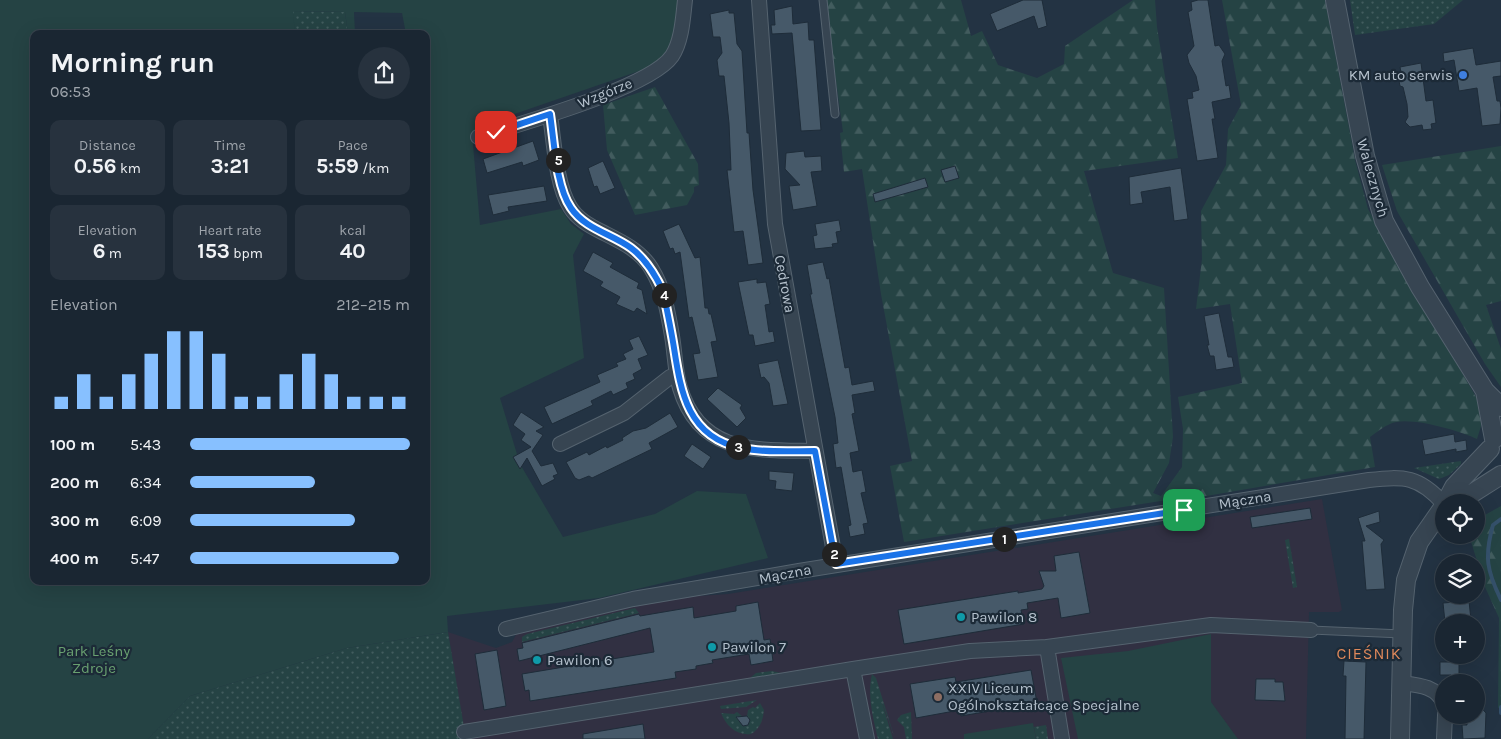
<!DOCTYPE html>
<meta charset="utf-8">
<style>
:root{--surface:#1a2632;--page:#27323e;--text:#f1f3f6;--muted:#9fa5ac;--line:#38434d;--accent:#87c0ff}
body{margin:0;font-family:Karla,sans-serif;background:var(--page);color:var(--text);height:100vh;display:flex;flex-direction:column;font-size:19px;white-space:nowrap}
*{box-sizing:border-box;margin:0}
p{font-size:16px;color:var(--muted)}
.icon{flex:none;width:28px;height:28px;fill:none;stroke:currentColor;stroke-width:2;stroke-linecap:round;stroke-linejoin:round}
.map{position:relative;flex:1;overflow:hidden}
.side{position:absolute;left:30px;top:30px;width:400px;height:555px;display:flex;flex-direction:column;background:var(--surface);border-radius:10px;box-shadow:0 5px 20px #0002,0 0 0 1px var(--line)}
.side>*{flex:none}
.buttons{position:absolute;left:1435px;top:494px;display:grid;gap:10px}
.buttons a{display:grid;place-items:center;width:50px;height:50px;border-radius:50%;background:var(--surface);box-shadow:0 5px 20px #0002,0 0 0 1px var(--line);font-size:25px}
.pin{position:absolute;display:grid;place-items:center;width:42px;height:42px;color:#fff;margin:-21px;border-radius:10px;box-shadow:0 2px 8px #0006}
.km{position:absolute;width:25px;height:25px;margin:-12px;border-radius:50%;background:#222;color:#fff;font-size:14px;line-height:25px;text-align:center}
.round{display:grid;place-items:center;flex:none;width:52px;height:52px;border-radius:26px;background:var(--page)}
.overview{display:flex;align-items:center;justify-content:space-between;height:85px;padding:0 20px}
h1{font-size:28px;font-weight:700;line-height:38px}
.metrics{display:grid;grid-template-columns:repeat(3,1fr);gap:8px;height:85px;padding:5px 20px}
.metrics div{display:grid;align-content:center;border-radius:10px;background:var(--page);text-align:center}
.metrics b{font-size:21px;font-weight:700}
.metrics small{font-size:14px;font-weight:400}
.metrics p{font-size:14px}
.chart{height:140px;padding:10px 20px}
.chart p{display:flex;justify-content:space-between}
.chart svg{width:100%;height:90px;margin-top:5px;stroke:var(--accent);stroke-width:6}
ul{padding:0 20px;list-style:none;font-size:16px}
li{display:grid;grid-template-columns:80px 60px 1fr;align-items:center;height:38px}
li i{height:12px;border-radius:6px;background:var(--accent)}
.map>svg:first-child{display:block}
</style>
<div class="map">
<svg width="1501" height="739" viewBox="0 0 1501 739">
<defs>
<pattern id="grass-dots" width="8" height="8" patternUnits="userSpaceOnUse" patternTransform="scale(1.25)"><rect width="8" height="8" fill="#254344"/><path d="M2 2h.1M6 6h.1" fill="none" stroke="#425c5e" stroke-width="1.8" stroke-linecap="round"/></pattern>
<pattern id="forest-firs" width="22" height="20" patternUnits="userSpaceOnUse" patternTransform="scale(1.25)"><rect width="22" height="20" fill="#254344"/><path d="M5 1l3.5 6h-7zM16 11l3.5 6h-7z" fill="#425c5e"/></pattern>
</defs>
<rect width="100%" height="100%" fill="#233343"/>
<path fill="#313042" d="M1322 499 1342 610 1339 612H1309L1306 739H465L448 632 496 648 512 642 518 631 653 599 728 594Z"/>
<path fill="url(#grass-dots)" d="M1350 0H1463L1434 24 1355 35Z
M292 11 345 12 348 34H295Z
M1461 461V464L1449 475 1439 479 1414 468Z
M1289 539 1297 587 1293 588 1285 540Z
M635 608 639 613 522 642V637L527 634Z
M448 632 466 739H148L190 696 347 648Z
M772 671 781 673 779 675 750 678 756 673Z
M872 674 876 678 895 739 881 699 893 739H878C873 718 867 695 872 674Z
M757 700 746 707 721 709 720 706Z
M760 703 764 710C763 720 760 729 751 734 737 736 726 726 721 713L734 714 737 712 742 716 739 721 743 726 748 725 750 720 747 716 748 710 753 707 755 708Z
M911 712 912 739H906L904 727 897 720 901 715Z
M1046 725 1048 739H1036L1034 727Z"/>
<path fill="url(#forest-firs)" d="M825 0H961L971 36 982 31 998 65 1037 78 1064 64 1065 46 1133 0H1155L1157 27 1178 158 1084 171 1113 273 1164 288 1173 437 1169 463 1153 493 1161 496 1182 467 1183 429 1178 397 1242 383 1230 304 1196 309 1202 259 1201 211 1226 165 1228 129 1241 105 1222 0H1325L1355 160 1368 209 1480 404 1481 426 1477 439C1460 431 1407 415 1390 424 1383 427 1377 432 1370 437L1375 467 1177 501 1173 499 904 542 890 466 912 461 881 294 862 169 844 172 840 133 843 132Z
M655 87 698 164 699 185 694 187V192L687 205 635 215 607 150 603 105Z
M1501 146V301L1486 305 1501 349V387L1485 364 1397 211 1382 165Z
M1501 506V707L1498 708 1499 618 1485 587 1469 535H1476V520Z"/>
<path fill="#254344" fill-rule="evenodd" d="M0 0H677L679 23 670 52 648 68 488 123 472 133 480 225 561 209 571 224 584 234 573 255 584 358 500 398 520 464 563 537 655 514 697 491 746 494 768 558 599 598 447 616 448 632 347 648 190 696 148 739H0ZM293 11 345 12 348 34H355L354 12 402 13 406 34H426V581H34V34H295Z
M1211 634V702L1238 739H1078L1061 658 1128 651Z
M1033 723 1036 739H964V734Z"/>
<g fill="none" stroke-linecap="round" stroke-linejoin="round">
<path stroke="#35516b" stroke-width="4" d="M1501 519 1493 525C1484 557 1487 571 1501 600
M1501 707V713"/>
</g>
<path fill="#465969" stroke="#1e2c39" d="M1023 0H1042L1047 26 1038 29 1034 16 997 31 990 14Z
M1198 0H1208L1215 46 1219 45 1225 54 1222 61 1226 86 1229 85 1231 98 1212 102 1215 119H1212L1218 158 1197 161 1187 99 1193 98 1192 92 1199 90 1196 76 1189 63 1187 55 1194 46 1188 12 1192 10 1191 2Z
M792 6 793 24 808 22 809 40H814L821 130 801 131 792 33 772 34 771 25H775L774 10Z
M729 10V13H734L737 44 742 51 747 133H749L753 190 763 263 748 265 743 231 734 232 727 170H731L729 123 724 76H719L717 60 722 53 720 37H713L710 14Z
M1473 48 1476 65 1501 61V76L1493 77 1497 101H1500L1501 108 1500 124 1482 126 1477 88 1459 91 1454 60 1444 62 1443 53Z
M1421 63 1426 101 1433 100 1436 123 1431 124 1432 129 1423 130 1422 125 1410 127 1405 122 1408 117 1407 104 1403 87 1400 86 1399 81 1402 78 1400 67Z
M533 141 539 160 523 166 522 162 487 173 483 159Z
M804 151 805 157 821 156 822 171 811 172 817 206 793 210 789 186 800 185 785 169 786 153Z
M603 161 615 188 600 194 597 186 594 187 588 168Z
M955 166 959 178 945 182 941 170Z
M1181 168 1188 219 1174 221 1170 187 1141 192 1143 203 1130 205 1129 177Z
M925 178 928 187 875 202 873 194Z
M544 186 547 201 508 207 509 211 493 215 488 195Z
M839 220 841 231 836 232 838 243 832 244 833 247 815 249 813 236 817 235 815 224Z
M679 224 695 258 700 257 705 308H708L709 314H711L717 341 711 342 718 377 698 380 693 354 700 353 692 317 689 318 680 252 675 254 673 248 670 249 663 231Z
M593 252 613 263 610 267 639 283 637 288 642 290 647 314 637 308 634 312 616 304 620 297 600 286 603 282 583 271Z
M823 262 827 279 829 278 845 368 849 367 852 385 873 381 875 391 852 395 855 413 852 414 859 451 850 453 853 472 862 470 866 492 861 493 868 523 863 524 865 534 850 537 848 526 851 525 841 467 836 468 833 444 838 443 835 417 810 294H812L807 265Z
M757 279V283L766 282 770 304 765 305 769 332 773 331 775 342 755 346 753 335H749L738 282Z
M1219 313 1228 357H1232L1234 367 1216 370 1214 356H1210L1207 345H1209L1204 316Z
M639 336 648 355 638 359 642 369 633 374 635 379 626 383 628 388 613 395 611 391 591 401 593 405 552 424 544 407 600 382 597 375 618 366 616 363 626 359 623 354 633 349 629 340Z
M778 360 788 404 773 406 769 383 764 377 761 378 758 364Z
M718 388 742 405 740 408 746 418 737 427 707 399Z
M521 412 544 427 536 431 543 435 532 451 541 466 553 463 558 474 553 476 555 479 542 486 527 458 520 469 513 457 531 447 521 440 525 434 513 425Z
M670 413 678 427 649 443 652 449 592 478 589 476 579 480 575 478 566 462 587 452 589 455 606 446 607 448 623 440 622 438 633 431 646 428Z
M1454 434 1455 442 1466 440 1467 450 1456 452V449L1425 455 1422 440Z
M692 444 711 457 703 469 684 456Z
M769 471 794 473 792 491 775 489 776 481 769 480Z
M1310 508 1312 519 1252 528 1250 517Z
M1379 511 1380 522 1366 526 1384 540 1381 544 1385 589 1366 590 1362 541H1365L1358 518Z
M1079 552 1090 613 1061 618 1058 598 1027 603 1028 609 1021 610 1024 624 904 644 898 610 1018 591V593L1042 589 1044 586 1039 571H1056L1054 556Z
M1469 601 1471 620 1445 622 1443 603Z
M758 602 764 640 770 639 773 661 751 665 749 654 712 660 713 663 696 666V669L675 672 676 678 530 701 529 690 525 691 522 674 654 652 650 628 519 661 517 649 523 648 522 643 639 614 640 616 693 607 694 618 736 611V606Z
M497 650 506 706 484 710 475 654Z
M1450 655H1459V682H1451V675H1440V662H1450Z
M1344 661 1366 662 1364 739H1345L1346 676H1343Z
M1031 670 1037 703 961 716 960 710 916 718 910 684 955 677 956 682Z
M1256 679H1275V682H1283L1285 701 1255 700Z
M1476 702 1486 713 1485 738 1463 739 1462 725H1467V715H1476Z
M747 716 750 720 748 725 743 726 736 717Z
M643 724 645 739H583V734Z"/>
<g fill="none" stroke-linecap="round" stroke-linejoin="round">
<g stroke="#55636f" stroke-width="9">
<path id="service" d="M823 0 835 114
M1311 630 1402 634"/>
</g>
<g stroke="#55636f" stroke-width="16">
<path id="minor" d="M759 0 775 224 836 564
M550 115C554 141 556 185 570 207 577 219 590 226 602 232 620 241 640 250 651 268 664 289 668 312 672 336 675 353 675 372 680 388 700 455 758 450 815 451
M478 137C519 124 650 88 672 56 682 41 683 17 685 0
M560 444 624 413 670 377 677 374
M506 629 633 599 799 571 1369 480C1404 476 1419 476 1444 504
M1047 647 1062 739
M1401 683C1418 685 1437 686 1444 704
M464 732 853 669
M867 739 853 669 970 651 1047 647 1211 625 1311 630
M1444 739 1445 715"/>
</g>
<g stroke="#55636f" stroke-width="20">
<path id="tertiary" d="M1335 0 1365 156 1384 221 1420 287 1485 391 1501 407
M1485 391 1494 439
M1446 502 1454 487 1490 449
M1452 502 1471 494 1501 475
M1400 739 1403 610 1406 580 1419 542 1444 506"/>
</g>
<use href="#service" stroke="#374552" stroke-width="7"/>
<use href="#minor" stroke="#374552" stroke-width="14"/>
<use href="#tertiary" stroke="#374552" stroke-width="18"/>
</g>
<g fill="none" stroke-linecap="round" stroke-linejoin="round">
<g stroke="#fff" stroke-width="10">
<path id="route" d="M496 132 550 114C554 140 556 187 571 208 585 229 612 234 631 248 646 259 655 274 663 291 667 310 671 329 674 348 681 393 688 437 741 448 765 453 791 451 815 451L836 564 1184 510"/>
</g>
<use href="#route" stroke="#1a73e8" stroke-width="6"/>
</g>
<circle fill="#3f7fe0" stroke="#1c2a37" stroke-width="2" cx="1463" cy="75" r="5"/>
<g fill="#0f9aa8" stroke="#1c2a37" stroke-width="2">
<circle cx="961" cy="617" r="5"/>
<circle cx="712" cy="647" r="5"/>
<circle cx="537" cy="660" r="5"/>
</g>
<circle fill="#8d6e63" stroke="#1c2a37" stroke-width="2" cx="938" cy="697" r="5"/>
<g text-anchor="middle" dominant-baseline="central" stroke-width="4.5" stroke-linejoin="round" paint-order="stroke">
<g font-size="15" fill="#b4c0cc" stroke="#1c2a37" text-anchor="start">
<text x="1453" y="75" text-anchor="end">KM auto serwis</text>
<text x="971" y="617">Pawilon 8</text>
<text x="722" y="647">Pawilon 7</text>
<text x="547" y="660">Pawilon 6</text>
<text x="948" y="688">XXIV Liceum<tspan x="948" dy="17">Ogólnokształcące Specjalne</tspan></text>
</g>
<g font-size="15" fill="#b4c0cc" stroke="#1c2a37">
<text transform="translate(605 93) rotate(-22)">Wzgórze</text>
<text transform="translate(1373 178) rotate(74)">Walecznych</text>
<text transform="translate(785 284) rotate(79)">Cedrowa</text>
<text transform="translate(1245 500) rotate(-9)">Mączna</text>
<text transform="translate(785 574) rotate(-11)">Mączna</text>
</g>
<g font-size="15" fill="#69a070" stroke="#1c2a37">
<text x="94" y="651">Park Leśny<tspan x="94" dy="17">Zdroje</tspan></text>
</g>
<g font-size="16" letter-spacing="1" fill="#e0895b" stroke="#1c2a37">
<text x="1369" y="653">CIEŚNIK</text>
</g>
</g>
</svg>
<div class="buttons">
<a><svg class="icon" aria-label="locate" viewBox="0 0 24 24"><circle cx="12" cy="12" r="6"/><path d="M12 2v4M12 18v4M2 12h4M18 12h4"/></svg></a>
<a><svg class="icon" aria-label="layers" viewBox="0 0 24 24"><path d="M12 4l9 5-9 5-9-5zM3 14l9 5 9-5"/></svg></a>
<a>+</a>
<a>−</a>
</div>
<div class="pin" style="left:1184px;top:510px;background:#1e9e55"><svg class="icon" aria-label="arrive" viewBox="0 0 24 24"><path d="M6 21V4h12l-3 4 3 4H6"/></svg></div>
<div class="pin" style="left:496px;top:132px;background:#d93025"><svg class="icon" aria-label="check" viewBox="0 0 24 24"><path d="M5 12l5 5 9-10"/></svg></div>
<b class="km" style="left:1004px;top:539px">1</b>
<b class="km" style="left:834px;top:554px">2</b>
<b class="km" style="left:738px;top:447px">3</b>
<b class="km" style="left:664px;top:295px">4</b>
<b class="km" style="left:558px;top:160px">5</b>
<section class="side">
<div class="overview"><div><h1>Morning run</h1><p>06:53</p></div><a class="round"><svg class="icon" aria-label="share" viewBox="0 0 24 24"><path d="M12 15V3M7 8l5-5 5 5M5 13v7h14v-7"/></svg></a></div>
<div class="metrics">
<div><p>Distance</p><b>0.56<small> km</small></b></div>
<div><p>Time</p><b>3:21</b></div>
<div><p>Pace</p><b>5:59<small> /km</small></b></div>
</div>
<div class="metrics">
<div><p>Elevation</p><b>6<small> m</small></b></div>
<div><p>Heart rate</p><b>153<small> bpm</small></b></div>
<div><p>kcal</p><b>40</b></div>
</div>
<div class="chart"><p><span>Elevation</span>212–215 m</p>
<svg viewBox="0 0 160 44" preserveAspectRatio="none"><path d="M5 44V38M15 44V27M25 44V38M35 44V27M45 44V17M55 44V6M65 44V6M75 44V17M85 44V38M95 44V38M105 44V27M115 44V17M125 44V27M135 44V38M145 44V38M155 44V38"/></svg>
</div>
<ul>
<li><b>100 m</b>5:43<i style="width:100%"></i></li>
<li><b>200 m</b>6:34<i style="width:57%"></i></li>
<li><b>300 m</b>6:09<i style="width:75%"></i></li>
<li><b>400 m</b>5:47<i style="width:95%"></i></li>
</ul>
</section>
</div>
